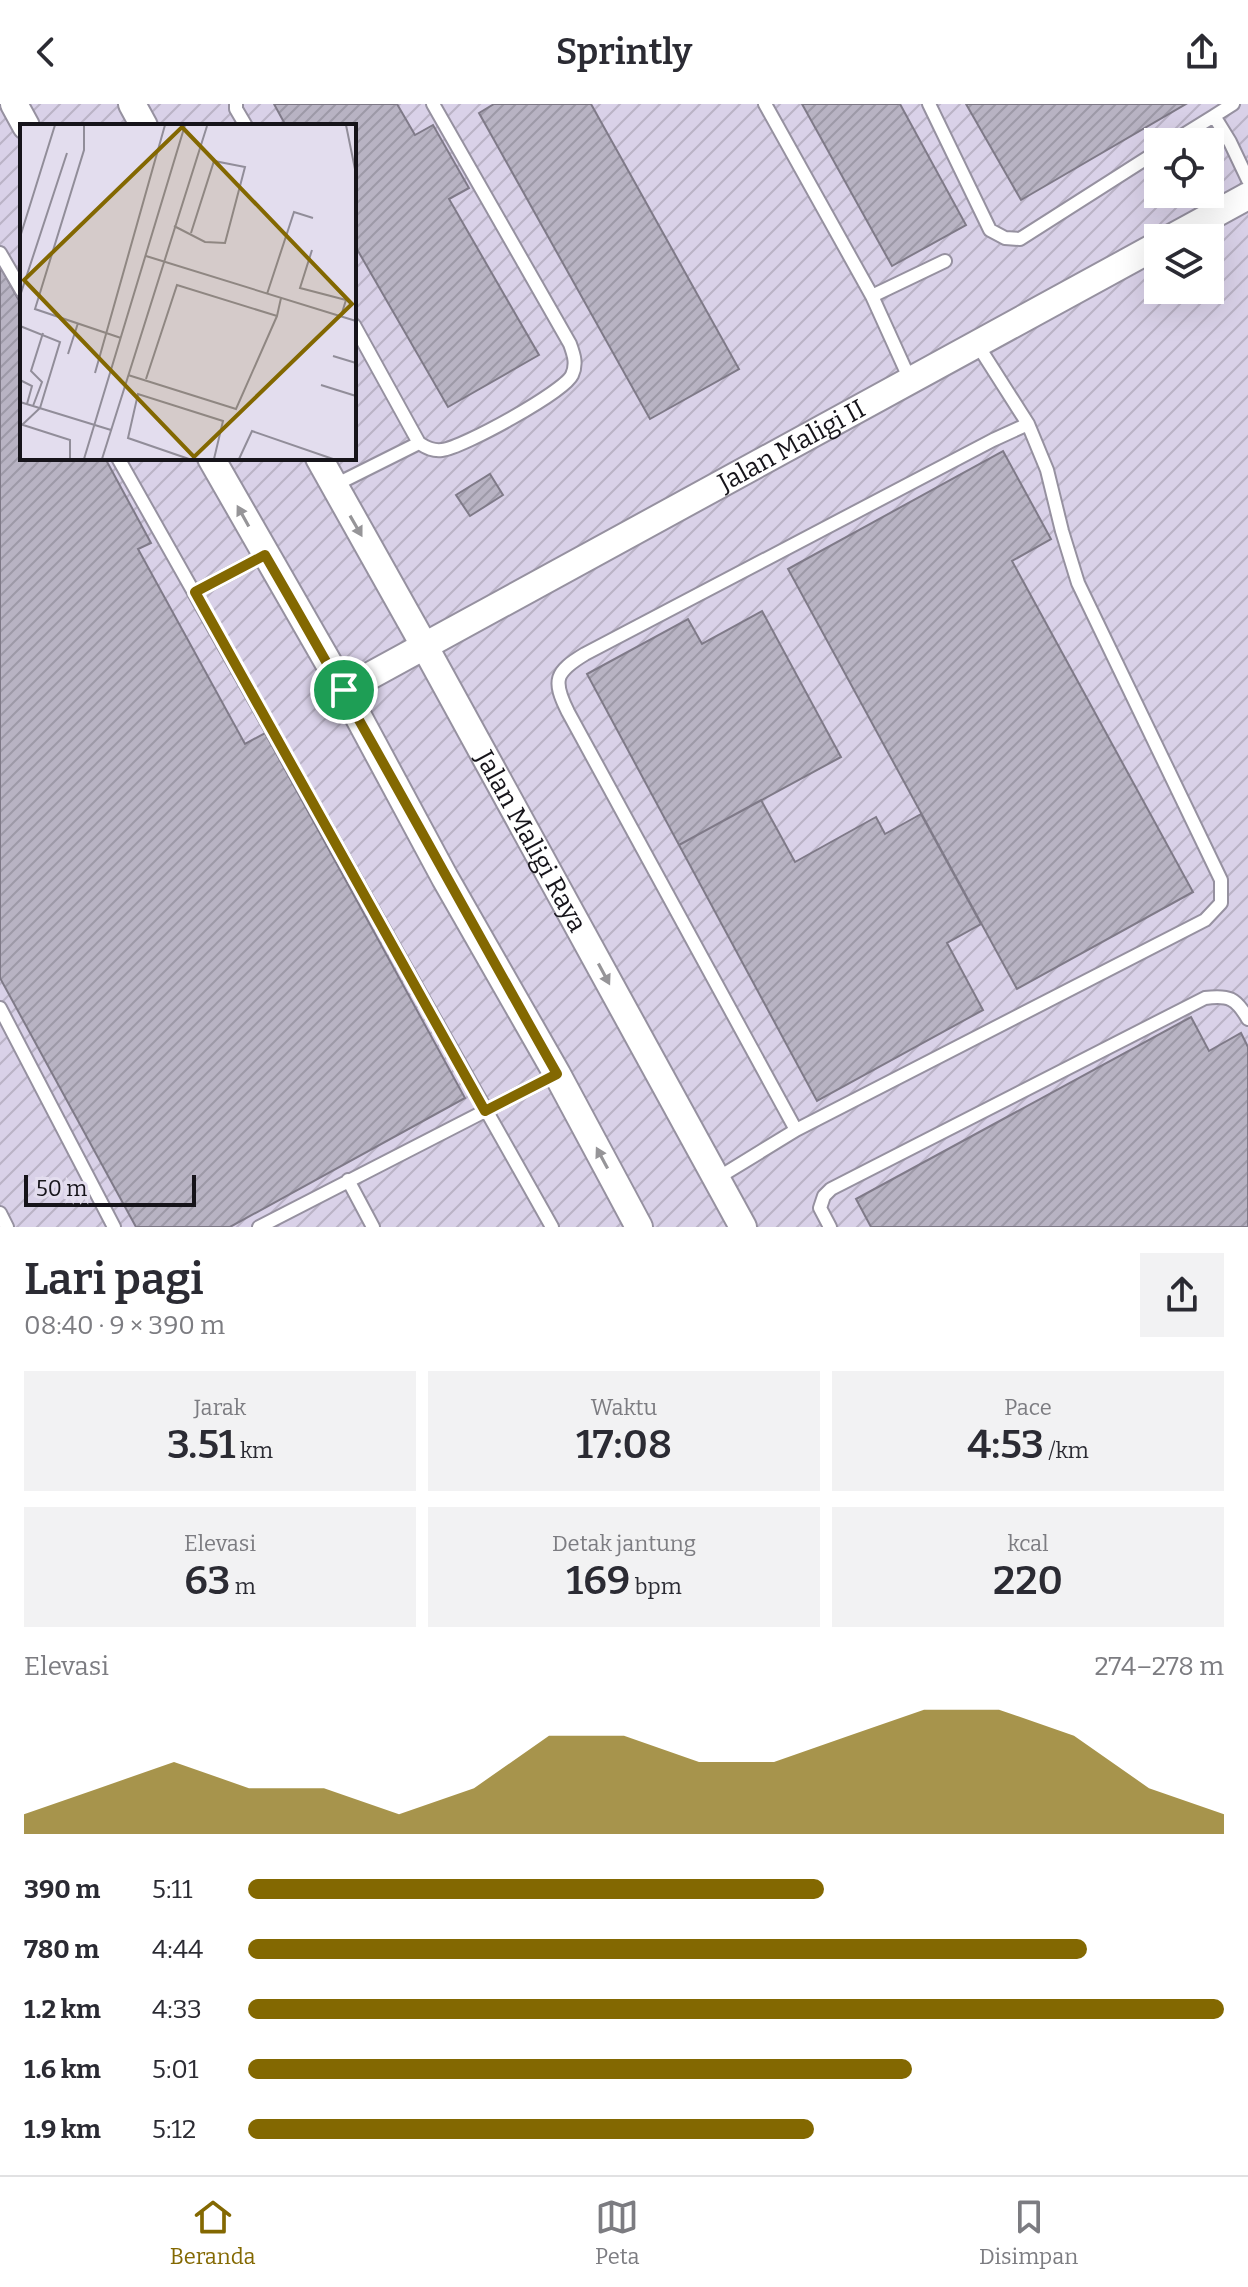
<!DOCTYPE html>
<html lang="id">
<meta charset="utf-8">
<style>
:root{--surface:#fff;--page:#f2f2f3;--text:#2b2b33;--muted:#7c7c81;--line:#e1e1e2;--accent:#836801}
body{margin:0;font-family:Bitter,serif;background:var(--page);color:var(--text);height:100vh;display:flex;flex-direction:column;font-size:30px;white-space:nowrap}
*{box-sizing:border-box;margin:0}
p{font-size:26px;color:var(--muted)}
.icon{flex:none;width:44px;height:44px;fill:none;stroke:currentColor;stroke-width:2;stroke-linecap:round;stroke-linejoin:round}
.map{position:relative;height:1123px;overflow:hidden}
.panel{display:flex;flex-direction:column;background:var(--surface);flex:1}
.panel>*{flex:none}
.buttons{position:absolute;left:1144px;top:24px;display:grid;gap:16px}
.buttons a{display:grid;place-items:center;width:80px;height:80px;border-radius:0px;background:var(--surface);box-shadow:0 8px 32px #0002;font-size:40px}
.scale{position:absolute;left:24px;bottom:20px;width:172px;box-sizing:border-box;padding-left:8px;border:4px solid #16141a;border-top:0;font-size:22px;line-height:28px;white-space:nowrap;color:#16141a;-webkit-text-stroke:6px #e3ddee;paint-order:stroke}
.pin{position:absolute;display:grid;place-items:center;width:68px;height:68px;color:#fff;margin:-34px;border:4px solid #fff;border-radius:50%;box-shadow:0 2px 8px #0007}
.round{display:grid;place-items:center;flex:none;width:84px;height:84px;border-radius:0px;background:var(--page)}
.overview{display:flex;align-items:center;justify-content:space-between;height:136px;padding:0 24px}
h1{font-size:44px;font-weight:600;line-height:60px}
.stats{display:grid;grid-template-columns:repeat(3,1fr);gap:12px;height:136px;padding:8px 24px}
.stats div{display:grid;align-content:center;border-radius:0px;background:var(--page);text-align:center}
.stats b{font-size:40px;font-weight:600}
.stats small{font-size:22px;font-weight:400}
.stats p{font-size:22px}
.chart{height:224px;padding:16px 24px}
.chart p{display:flex;justify-content:space-between}
.chart svg{width:100%;height:144px;margin-top:8px;fill:var(--accent);opacity:.7}
ul{padding:0 24px;list-style:none;font-size:26px}
li{display:grid;grid-template-columns:128px 96px 1fr;align-items:center;height:60px}
li i{height:20px;border-radius:10px;background:var(--accent)}
header{display:flex;justify-content:space-between;align-items:center;height:104px;padding:0 24px;background:var(--surface);font-size:36px;font-weight:600}
.dock{display:flex;justify-content:space-around;align-items:center;height:112px;border-top:2px solid var(--line);background:var(--surface);font-size:22px;color:var(--muted)}
.dock a{display:grid;justify-items:center;gap:4px}
.dock .current{color:var(--accent)}
.map>svg:first-child{display:block}
</style>
<header><svg class="icon" aria-label="back" viewBox="0 0 24 24"><path d="M15 5l-7 7 7 7"/></svg>Sprintly<svg class="icon" aria-label="share" viewBox="0 0 24 24"><path d="M12 15V3M7 8l5-5 5 5M5 13v7h14v-7"/></svg></header>
<div class="map">
<svg width="1248" height="1123" viewBox="0 0 1248 1123">
<defs>
<pattern id="industrial-furrows" width="10" height="10" patternUnits="userSpaceOnUse" patternTransform="scale(2)"><rect width="10" height="10" fill="#d9d1e8"/><path d="M-1 1l2-2M0 10L10 0M9 11l2-2" fill="none" stroke="#bab3c6"/></pattern>
<pattern id="building-hatch" width="6" height="6" patternUnits="userSpaceOnUse" patternTransform="scale(2)"><rect width="6" height="6" fill="#b8b3c3"/><path d="M-1 1l2-2M0 6l6-6M5 7l2-2" fill="none" stroke="#9d99a7"/></pattern>
</defs>
<rect width="100%" height="100%" fill="#e3ddee"/>
<path fill="url(#industrial-furrows)" fill-rule="evenodd" d="M0 0H1248V1123H0ZM22 22H354V354H22ZM1158 38H1210V90H1158ZM1158 134H1210V186H1158Z"/>
<path fill="url(#building-hatch)" stroke="#7f7a88" stroke-width="2" d="M274 0H397L415 31 433 21 469 84 449 95 539 251 448 303 354 140V22H286Z
M494 0H591L739 265 650 315 479 9Z
M802 0H900L966 121 892 162Z
M966 0H1186L1021 96Z
M0 162 22 202V354H105L151 439 138 445 245 640 265 629 465 994 230 1123H136L0 874Z
M1003 347 1051 435 1012 457 1193 788 1017 885 788 465Z
M490 370 503 391 470 412 456 391Z
M762 507 841 653 679 741 587 570 688 515 702 540Z
M761 696 795 758 876 713 885 730 921 710 981 820 947 839 983 906 817 997 679 741Z
M1191 913 1209 947 1241 929 1248 943V1123H871L856 1095Z"/>
<g fill="none" stroke-linecap="round" stroke-linejoin="round">
<g stroke="#9691a0" stroke-width="16">
<path id="service" d="M236 0V5L246 22
M765 0 872 192 911 278
M929 0 990 126 1005 134 1020 135 1158 47
M1214 12 1233 0
M1172 38 1214 12 1230 38 1248 76
M0 149 22 187
M872 192 945 157
M354 221 419 339C427 344 433 347 442 346 462 344 564 288 572 271 577 260 574 251 570 240L433 0
M118 354 552 1123
M333 382 419 339
M195 488 265 451
M0 904 114 1123
M796 1026 568 608C552 576 555 568 585 550L993 336 1028 320 977 240
M716 1075 796 1026 1205 816 1221 799V776L1078 479 1062 427 1047 366 1028 320
M348 1076 373 1123
M0 1109 7 1123
M259 1123 557 970
M830 1123 820 1104 824 1092 831 1085 1205 894C1229 891 1236 894 1248 915"/>
</g>
<g stroke="#9691a0" stroke-width="30">
<g id="minor">
<path d="M14 0 26 22"/>
<path d="M132 0 144 22"/>
<path d="M1171 134 1248 92"/>
<path d="M211 354 344 586 445 774 557 970 639 1123"/>
<path id="s1" d="M319 354 425 543 743 1123"/>
<path id="s2" d="M344 586 1158 141"/>
</g>
</g>
<use href="#service" stroke="#fff" stroke-width="12"/>
<use href="#minor" stroke="#fff" stroke-width="26"/>
</g>
<defs><path id="oneway-solid" d="M-6-.8H1V-3.2L6.5 0L1 3.2V.8H-6Z" transform="scale(2)"/></defs>
<g fill="#969598">
<use href="#oneway-solid" transform="translate(243 412) rotate(-119)"/>
<use href="#oneway-solid" transform="translate(356 422) rotate(60)"/>
<use href="#oneway-solid" transform="translate(604 870) rotate(62)"/>
<use href="#oneway-solid" transform="translate(602 1054) rotate(-118)"/>
</g>
<g fill="none" stroke-linecap="round" stroke-linejoin="round">
<g stroke="#fff" stroke-width="16">
<path id="route" d="M265 451C365 623 459 797 557 970L485 1007 195 488Z"/>
</g>
<use href="#route" stroke="#836801" stroke-width="10"/>
</g>
<g text-anchor="middle" dominant-baseline="central" stroke-width="8" stroke-linejoin="round" paint-order="stroke">
<g font-size="26" fill="#16141a" stroke="#e3ddee">
<text stroke="none"><textPath href="#s2" startOffset="510">Jalan Maligi II</textPath></text>
<text stroke="none"><textPath href="#s1" startOffset="438">Jalan Maligi Raya</textPath></text>
</g>
</g>
<g transform="translate(20 20)">
<rect width="336" height="336" fill="#e3ddee"/>
<path fill="none" stroke="#918d99" stroke-width="2" d="M64 1V26L15 185 101 214M326 1 336 50M154 102 185 118 205 119 225 43 194 37 171 109M1 110 35 1M292 126 280 164 326 176 321 192M126 132 336 197M247 170 274 88 293 94M0 172 47 29M0 202 40 218 20 284 2 301M48 230 58 199M313 232 336 239M75 249 145 1M108 251 216 285 257 192M126 255 157 161 257 192 261 174M0 256 12 262 7 280M301 261 336 272M0 278 91 306M13 282 22 258 11 247 23 209M0 300 50 316V335M64 335 165 1M82 335 187 2M169 335 108 314 118 270 203 297 194 335M219 335 232 307 313 335"/>
<path fill="#836801" fill-opacity="0.15" stroke="#836801" stroke-width="4" d="M162 3 332 180 174 333 4 156Z"/>
<rect width="336" height="336" fill="none" stroke="#16141a" stroke-width="4"/>
</g>
</svg>
<div class="buttons">
<a><svg class="icon" aria-label="locate" viewBox="0 0 24 24"><circle cx="12" cy="12" r="6"/><path d="M12 2v4M12 18v4M2 12h4M18 12h4"/></svg></a>
<a><svg class="icon" aria-label="layers" viewBox="0 0 24 24"><path d="M12 4l9 5-9 5-9-5zM3 14l9 5 9-5"/></svg></a>
</div>
<div class="scale">50 m</div>
<div class="pin" style="left:344px;top:586px;background:#1e9e55"><svg class="icon" aria-label="arrive" viewBox="0 0 24 24"><path d="M6 21V4h12l-3 4 3 4H6"/></svg></div>
</div>
<section class="panel">
<div class="overview"><div><h1>Lari pagi</h1><p>08:40 · 9 × 390 m</p></div><a class="round"><svg class="icon" aria-label="share" viewBox="0 0 24 24"><path d="M12 15V3M7 8l5-5 5 5M5 13v7h14v-7"/></svg></a></div>
<div class="stats">
<div><p>Jarak</p><b>3.51<small> km</small></b></div>
<div><p>Waktu</p><b>17:08</b></div>
<div><p>Pace</p><b>4:53<small> /km</small></b></div>
</div>
<div class="stats">
<div><p>Elevasi</p><b>63<small> m</small></b></div>
<div><p>Detak jantung</p><b>169<small> bpm</small></b></div>
<div><p>kcal</p><b>220</b></div>
</div>
<div class="chart"><p><span>Elevasi</span>274–278 m</p>
<svg viewBox="0 0 160 44" preserveAspectRatio="none"><path d="M0 44V38L10 30L20 22L30 30L40 30L50 38L60 30L70 14L80 14L90 22L100 22L110 14L120 6L130 6L140 14L150 30L160 38V44z"/></svg>
</div>
<ul>
<li><b>390 m</b>5:11<i style="width:59%"></i></li>
<li><b>780 m</b>4:44<i style="width:86%"></i></li>
<li><b>1.2 km</b>4:33<i style="width:100%"></i></li>
<li><b>1.6 km</b>5:01<i style="width:68%"></i></li>
<li><b>1.9 km</b>5:12<i style="width:58%"></i></li>
</ul>
</section>
<nav class="dock">
<a class="current"><svg class="icon" aria-label="home" viewBox="0 0 24 24"><path d="M3 11l9-7 9 7M6 9v11h12V9"/></svg>Beranda</a>
<a><svg class="icon" aria-label="map" viewBox="0 0 24 24"><path d="M3 6l6-2 6 2 6-2v14l-6 2-6-2-6 2zM9 4v14M15 6v14"/></svg>Peta</a>
<a><svg class="icon" aria-label="saved" viewBox="0 0 24 24"><path d="M7 4h10v16l-5-4-5 4z"/></svg>Disimpan</a>
</nav>
